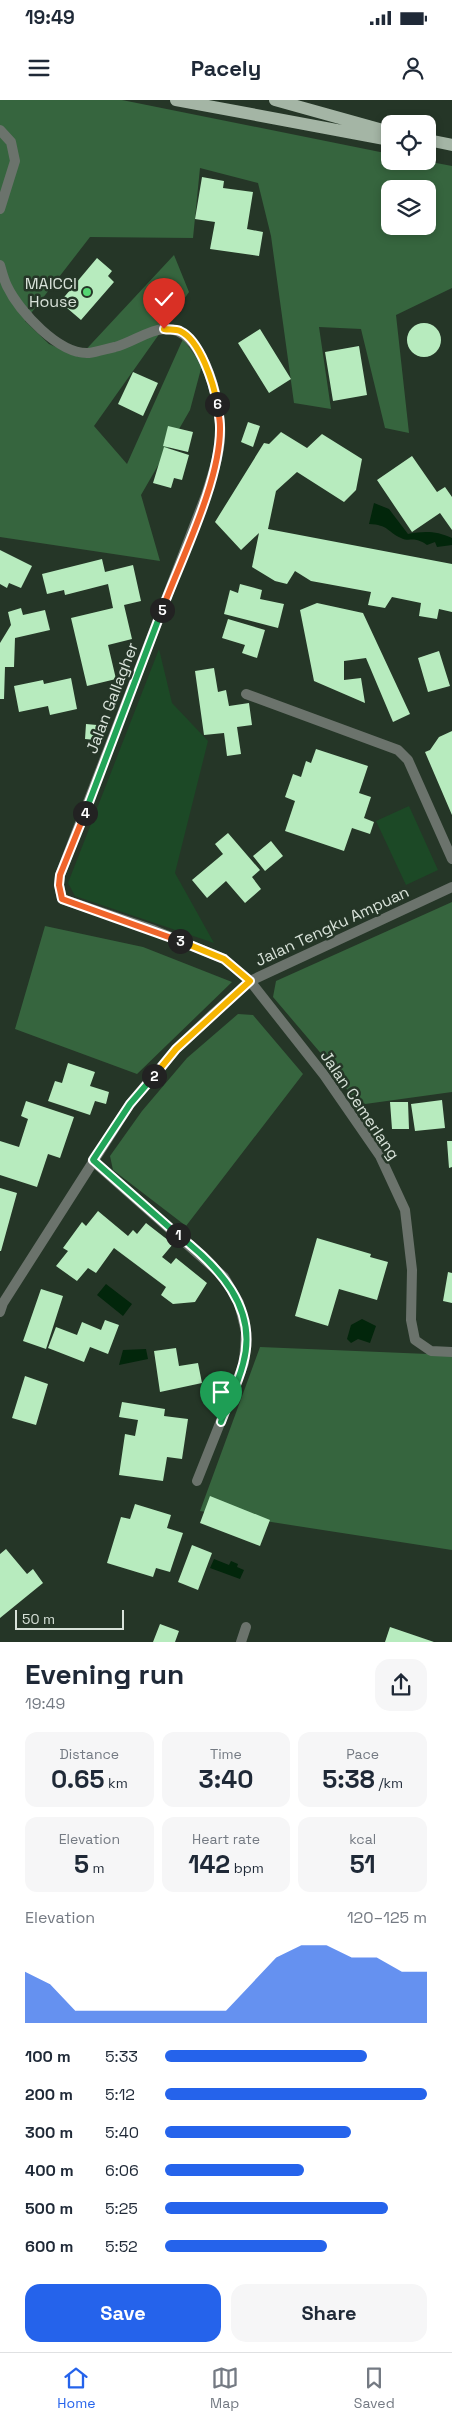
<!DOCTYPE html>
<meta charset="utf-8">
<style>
:root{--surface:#fff;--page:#f6f6f7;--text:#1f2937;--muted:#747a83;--line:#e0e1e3;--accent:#2563eb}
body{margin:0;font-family:"Space Grotesk",sans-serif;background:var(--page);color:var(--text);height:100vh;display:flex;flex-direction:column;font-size:19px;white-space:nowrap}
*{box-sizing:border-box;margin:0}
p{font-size:16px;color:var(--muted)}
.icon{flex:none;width:28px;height:28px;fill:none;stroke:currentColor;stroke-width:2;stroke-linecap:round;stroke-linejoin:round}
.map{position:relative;height:1542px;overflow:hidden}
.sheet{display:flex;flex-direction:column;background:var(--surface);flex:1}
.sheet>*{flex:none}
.tools{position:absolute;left:381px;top:15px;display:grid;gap:10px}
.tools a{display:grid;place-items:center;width:55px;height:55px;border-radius:10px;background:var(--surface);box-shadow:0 2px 8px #0003;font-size:25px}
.scale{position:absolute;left:15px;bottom:12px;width:109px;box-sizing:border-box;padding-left:5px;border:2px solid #d8e2d9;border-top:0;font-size:14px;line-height:18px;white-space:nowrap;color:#d8e2d9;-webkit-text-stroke:4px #253627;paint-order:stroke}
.pin{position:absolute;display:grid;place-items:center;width:42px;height:42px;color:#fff;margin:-51px -21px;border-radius:50% 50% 50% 0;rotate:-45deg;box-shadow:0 0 5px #0007}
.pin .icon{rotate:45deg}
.km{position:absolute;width:25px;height:25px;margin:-12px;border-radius:50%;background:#222;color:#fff;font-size:14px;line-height:25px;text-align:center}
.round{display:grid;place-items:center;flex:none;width:52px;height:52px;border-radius:15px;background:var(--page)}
.overview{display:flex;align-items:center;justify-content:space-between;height:85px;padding:0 25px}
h1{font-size:28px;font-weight:800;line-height:38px}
.stats{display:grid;grid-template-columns:repeat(3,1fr);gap:8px;height:85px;padding:5px 25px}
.stats div{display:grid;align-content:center;border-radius:12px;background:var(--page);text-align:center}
.stats b{font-size:25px;font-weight:800}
.stats small{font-size:14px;font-weight:400}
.stats p{font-size:14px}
.chart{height:140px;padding:10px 25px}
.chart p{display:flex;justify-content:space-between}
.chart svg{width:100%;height:90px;margin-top:5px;fill:var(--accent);opacity:.7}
.cta{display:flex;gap:10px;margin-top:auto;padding:10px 25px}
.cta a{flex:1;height:58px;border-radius:15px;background:var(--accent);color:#fff;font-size:20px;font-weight:800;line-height:58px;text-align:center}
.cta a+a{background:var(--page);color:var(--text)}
ul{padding:0 25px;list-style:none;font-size:16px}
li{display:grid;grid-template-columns:80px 60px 1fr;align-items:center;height:38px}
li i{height:12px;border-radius:6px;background:var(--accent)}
.status{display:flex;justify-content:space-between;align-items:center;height:35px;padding:0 25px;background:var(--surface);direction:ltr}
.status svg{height:14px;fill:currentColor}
header{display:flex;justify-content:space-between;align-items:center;height:65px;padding:0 25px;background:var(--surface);font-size:22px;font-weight:800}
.tabs{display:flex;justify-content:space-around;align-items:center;height:70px;border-top:1px solid var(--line);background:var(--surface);font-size:14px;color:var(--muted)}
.tabs a{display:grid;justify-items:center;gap:2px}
.tabs .selected{color:var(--accent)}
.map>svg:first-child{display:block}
</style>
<div class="status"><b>19:49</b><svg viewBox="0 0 49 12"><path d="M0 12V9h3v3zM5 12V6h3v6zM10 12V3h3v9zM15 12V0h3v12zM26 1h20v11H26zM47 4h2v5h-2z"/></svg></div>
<header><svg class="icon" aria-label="menu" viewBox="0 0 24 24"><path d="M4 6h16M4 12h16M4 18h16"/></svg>Pacely<svg class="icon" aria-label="person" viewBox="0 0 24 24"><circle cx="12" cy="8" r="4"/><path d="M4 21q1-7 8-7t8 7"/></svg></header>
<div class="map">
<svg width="452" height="1542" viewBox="0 0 452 1542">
<rect width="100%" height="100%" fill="#253627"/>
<path fill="#1c4926" d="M159 549 172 603 208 641 175 773 214 843 75 796 68 783Z
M409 706 438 770 406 785 376 721Z"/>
<path fill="#36653e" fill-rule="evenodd" d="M0 0H122L390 54V61H426L452 66V188L396 215 409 333 385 328 361 229 319 227 331 309 294 303 271 136 258 83 200 68 193 138 90 137 25 221 49 244 79 257 174 155 189 192 94 326 127 364 183 239 202 265 190 310 141 395 160 461 0 437ZM390 89H428V126H390Z
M452 802V992L358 1005 324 957 273 897 276 881Z
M45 826 143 847 232 882 137 974 15 929Z
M238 914 253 915 303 974 186 1126 113 1070 110 1056 142 1011 187 958Z
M260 1247 452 1255V1450L200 1411Z"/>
<path fill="#02260b" d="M374 403 389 409 408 434C425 431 436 431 452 438V445L437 447 435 442 427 445C412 435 411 443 401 438 386 431 389 425 369 424Z
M106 1184 132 1204 123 1216 97 1195Z
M362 1219 376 1226 370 1243 358 1239 351 1243 347 1239 351 1225Z
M146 1249 148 1259 119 1265 123 1250Z
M214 1459 229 1465 231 1461 238 1464 237 1467 244 1470 240 1479 210 1468Z"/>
<path fill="#b7ebbe" d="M202 77 224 81 223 88 253 92 247 129 263 132 259 156 210 149 215 122 195 119Z
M97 158 112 171 108 176 114 182 81 220 60 202Z
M407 240a17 17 0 1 1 34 0a17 17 0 1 1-34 0Z
M260 229 291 279 269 293 238 243Z
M359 246 367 295 333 301 325 252Z
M133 272 158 283 143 316 118 304Z
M248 322 260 326 253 347 241 342Z
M168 326 193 332 188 352 163 346Z
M281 332 307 348 322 334 362 359 356 390 344 402 297 372 276 391 268 429 452 464V512L439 509 437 519 419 516 421 503 392 497 385 508 368 505 371 492 311 481 295 471 287 484 275 481 252 467 259 433 241 450 215 422 264 343 269 344Z
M164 347 189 355 182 380 174 378 171 388 153 383Z
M412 356 437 392 445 387 452 397V430L440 413 412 432 377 380Z
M0 450 32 466 21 488 9 483 7 488 0 484Z
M102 459 105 472 133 465 141 501 124 505 132 539 108 545 116 579 87 586 71 518 113 508 108 484 65 495 64 490 47 494 42 474Z
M240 484 262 490 260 499 284 504 278 528 224 514 230 490 238 493Z
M317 503 363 513 410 614 393 622 366 558 344 561V580L361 578 365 603 314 581 300 510Z
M21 508 23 515 45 510 50 530 15 538 14 567H5L4 599H0V543L11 525 8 512Z
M228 519 265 530 257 558 242 553 245 545 222 538Z
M439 551 450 586 428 592 418 558Z
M214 568 218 592 226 590 229 606 249 603 252 625 237 627 241 654 227 656 224 633 204 635 195 571Z
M71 578 77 609 50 615 48 606 19 612 14 586 43 580 44 584Z
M86 624 97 625 96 640 85 639Z
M452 631V715L425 652 430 650 439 637Z
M316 649 368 666 359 693 371 697 364 718 374 722 370 734 352 728 344 751 285 731 295 701 285 697 293 674 301 677 306 661 311 663Z
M228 733 260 770 252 777 261 789 245 803 226 781 207 798 192 780 223 754 215 744Z
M271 741 283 756 265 771 253 756Z
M68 963 95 972 90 986 109 992 106 1004 95 1001 90 1015 48 1001 55 981 62 983Z
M442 1000 445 1028 415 1031 411 1004Z
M26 1001 74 1017 60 1058 48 1054 37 1087 0 1075V1041L19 1047 28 1019 21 1016Z
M390 1002H408L409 1029H392Z
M447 1041H452V1067L449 1068Z
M0 1088 17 1093 1 1151H0Z
M98 1111 128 1136 133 1130 137 1134 146 1123 173 1144 162 1157 171 1164 176 1158 207 1183 195 1202 173 1204 161 1195 166 1187 114 1148 96 1173 88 1168 77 1181 56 1166 68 1151 63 1148 82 1122 86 1126Z
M317 1138 371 1154 370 1157 388 1162 377 1200 339 1189 328 1226 295 1216Z
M448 1172 452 1173V1203L443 1201Z
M41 1189 63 1196 46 1249 23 1241Z
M105 1220 119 1225 108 1254 90 1247 84 1262 48 1248 56 1227 77 1235 82 1222 101 1230Z
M176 1248 179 1266 198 1263 202 1283 160 1292 154 1251Z
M25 1276 48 1284 36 1325 12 1318Z
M122 1302 165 1309 164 1316 188 1319 182 1359 167 1357 163 1381 119 1375 125 1334 135 1336 138 1320 119 1317Z
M210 1396 270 1420 260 1446 200 1423Z
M135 1404 171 1415 167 1428 183 1433 170 1472 156 1468 153 1477 107 1463 121 1417 130 1419Z
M192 1445 212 1453 198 1490 178 1482Z
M6 1449 27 1474 33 1469 43 1483 0 1518V1454Z
M160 1524 179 1531 175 1542H153Z
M390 1527 434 1542H385Z"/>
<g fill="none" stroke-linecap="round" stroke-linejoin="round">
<path stroke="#6b736c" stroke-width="10" d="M0 30 11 42 15 61 0 109
M0 165C2 172 4 180 7 186 19 211 59 255 89 253 97 252 106 249 115 247 131 243 148 230 164 229 202 226 219 297 220 325 222 349 213 373 206 395L60 775 59 785 62 799 154 830 224 859 250 881 324 975 380 1056 405 1110 412 1170 411 1220 415 1240 431 1251 452 1252
M246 594 398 650 408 660 452 759
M93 1061 224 1177 239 1203 246 1232 244 1263 197 1381
M0 1212 3 1203 130 1004 176 949 213 914 250 881 452 787
M241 1542 246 1527"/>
<path stroke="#a4b5a5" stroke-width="12" d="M176 0 390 40
M275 0 390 32
M428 40 452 45"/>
</g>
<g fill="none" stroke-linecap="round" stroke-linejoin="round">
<g stroke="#fff" stroke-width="10">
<path id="split-1" d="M178 1135C218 1166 259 1208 243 1264 238 1284 228 1303 221 1322"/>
</g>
<g stroke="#fff" stroke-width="10">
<path id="split-2" d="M154 976 130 1004 93 1060 178 1135"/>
</g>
<g stroke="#fff" stroke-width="10">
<path id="split-3" d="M154 976 176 949 250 881 224 859 180 841"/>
</g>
<g stroke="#fff" stroke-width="10">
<path id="split-4" d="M85 713 60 775 59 785 62 799 180 841"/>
</g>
<g stroke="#fff" stroke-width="10">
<path id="split-5" d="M85 713 162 510"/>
</g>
<g stroke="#fff" stroke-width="10">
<path id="split-6" d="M162 510C181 459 221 380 220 327 220 319 218 311 217 304"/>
</g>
<g stroke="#fff" stroke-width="10">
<path id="split-7" d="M164 229C169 230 175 229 180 231 200 240 214 284 217 304"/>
</g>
<use href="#split-1" stroke="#22a559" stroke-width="6"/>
<use href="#split-2" stroke="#22a559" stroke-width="6"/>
<use href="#split-3" stroke="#f5b400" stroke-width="6"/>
<use href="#split-4" stroke="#f0652b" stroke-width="6"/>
<use href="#split-5" stroke="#22a559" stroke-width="6"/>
<use href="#split-6" stroke="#f0652b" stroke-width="6"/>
<use href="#split-7" stroke="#f5b400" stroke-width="6"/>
</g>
<circle fill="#54d672" stroke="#253627" stroke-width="2" cx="87" cy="192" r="5"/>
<g text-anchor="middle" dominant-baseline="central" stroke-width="5" stroke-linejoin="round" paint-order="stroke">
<g font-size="16" fill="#d8e2d9" stroke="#253627" text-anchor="end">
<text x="77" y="183">MAICCI<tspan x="77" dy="18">House</tspan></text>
</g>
<g font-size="16" fill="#d8e2d9" stroke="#253627">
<text transform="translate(112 598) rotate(-69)">Jalan Gallagher</text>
<text transform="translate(332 826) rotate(-25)">Jalan Tengku Ampuan</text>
<text transform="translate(360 1005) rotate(56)">Jalan Cemerlang</text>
</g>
</g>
</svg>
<div class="tools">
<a><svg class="icon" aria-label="locate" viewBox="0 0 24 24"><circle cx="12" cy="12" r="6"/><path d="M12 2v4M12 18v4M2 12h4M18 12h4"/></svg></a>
<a><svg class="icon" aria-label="layers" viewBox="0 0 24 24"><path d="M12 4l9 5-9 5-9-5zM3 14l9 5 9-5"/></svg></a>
</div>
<div class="scale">50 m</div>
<div class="pin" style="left:221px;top:1322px;background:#1e9e55"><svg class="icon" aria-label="arrive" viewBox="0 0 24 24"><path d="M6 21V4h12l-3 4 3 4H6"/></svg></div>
<div class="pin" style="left:164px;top:229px;background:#d93025"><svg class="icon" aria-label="check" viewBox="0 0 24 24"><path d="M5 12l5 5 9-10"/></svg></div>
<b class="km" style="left:178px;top:1135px">1</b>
<b class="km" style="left:154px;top:976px">2</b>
<b class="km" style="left:180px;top:841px">3</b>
<b class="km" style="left:85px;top:713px">4</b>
<b class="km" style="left:162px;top:510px">5</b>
<b class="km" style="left:217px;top:304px">6</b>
</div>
<section class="sheet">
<div class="overview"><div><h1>Evening run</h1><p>19:49</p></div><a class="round"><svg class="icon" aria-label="share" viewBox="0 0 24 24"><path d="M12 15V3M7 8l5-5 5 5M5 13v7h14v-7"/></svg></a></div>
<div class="stats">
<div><p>Distance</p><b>0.65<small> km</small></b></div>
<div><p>Time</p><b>3:40</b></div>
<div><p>Pace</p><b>5:38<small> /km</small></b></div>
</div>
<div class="stats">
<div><p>Elevation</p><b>5<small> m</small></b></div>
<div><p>Heart rate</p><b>142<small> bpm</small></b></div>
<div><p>kcal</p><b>51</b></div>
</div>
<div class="chart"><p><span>Elevation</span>120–125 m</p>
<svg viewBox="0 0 160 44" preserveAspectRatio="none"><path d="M0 44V19L10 25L20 38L30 38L40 38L50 38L60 38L70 38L80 38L90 25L100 12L110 6L120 6L130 12L140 12L150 19L160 19V44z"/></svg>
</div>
<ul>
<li><b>100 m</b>5:33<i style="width:77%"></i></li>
<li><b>200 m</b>5:12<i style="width:100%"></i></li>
<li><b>300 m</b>5:40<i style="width:71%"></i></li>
<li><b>400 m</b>6:06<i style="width:53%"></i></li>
<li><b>500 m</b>5:25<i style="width:85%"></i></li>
<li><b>600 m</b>5:52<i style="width:62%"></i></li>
</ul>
<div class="cta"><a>Save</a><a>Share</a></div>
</section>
<nav class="tabs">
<a class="selected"><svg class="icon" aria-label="home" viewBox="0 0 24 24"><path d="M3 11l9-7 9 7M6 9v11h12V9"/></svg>Home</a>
<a><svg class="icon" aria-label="map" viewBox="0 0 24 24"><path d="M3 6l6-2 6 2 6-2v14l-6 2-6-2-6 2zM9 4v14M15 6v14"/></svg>Map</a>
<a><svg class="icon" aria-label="saved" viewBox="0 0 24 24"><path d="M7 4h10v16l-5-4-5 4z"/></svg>Saved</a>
</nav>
